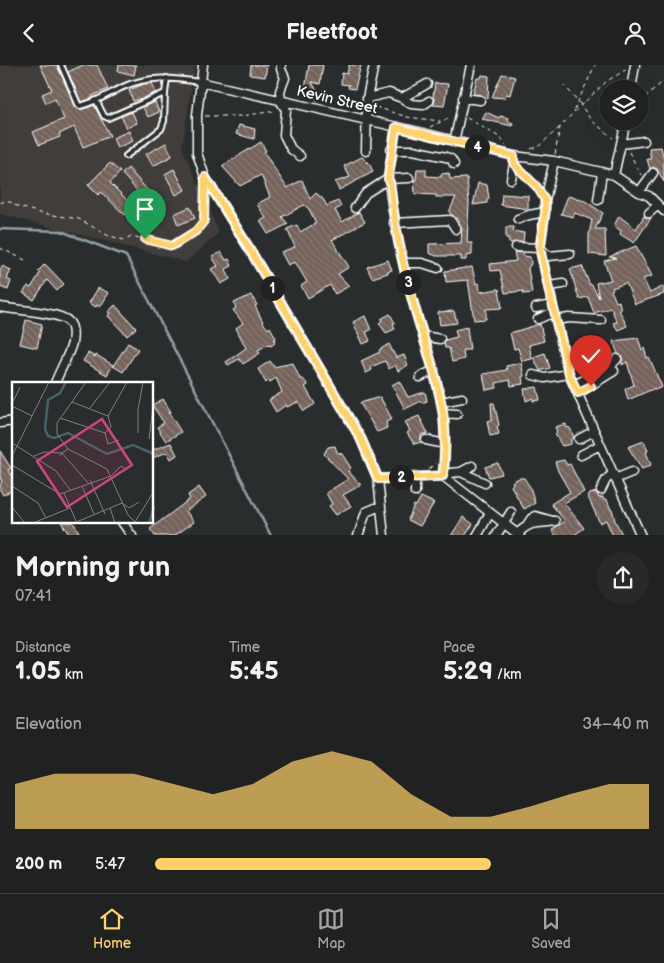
<!DOCTYPE html>
<meta charset="utf-8">
<style>
:root{--surface:#202222;--page:#282a2a;--text:#f1f3f6;--muted:#a2a4a5;--line:#3d3f40;--accent:#ffd166}
body{margin:0;font-family:"Balsamiq Sans",sans-serif;background:var(--page);color:var(--text);height:100vh;display:flex;flex-direction:column;font-size:19px;white-space:nowrap}
*{box-sizing:border-box;margin:0}
p{font-size:16px;color:var(--muted)}
.icon{flex:none;width:28px;height:28px;fill:none;stroke:currentColor;stroke-width:2;stroke-linecap:round;stroke-linejoin:round}
.map{position:relative;height:470px;overflow:hidden}
.details{display:flex;flex-direction:column;background:var(--surface);flex:1}
.details>*{flex:none}
.buttons{position:absolute;left:599px;top:15px;display:grid;gap:10px}
.buttons a{display:grid;place-items:center;width:50px;height:50px;border-radius:50%;background:var(--surface);box-shadow:0 5px 20px #0002,0 0 0 1px var(--line);font-size:25px}
.pin{position:absolute;display:grid;place-items:center;width:42px;height:42px;color:#fff;margin:-51px -21px;border-radius:50% 50% 50% 0;rotate:-45deg;box-shadow:0 0 5px #0007}
.pin .icon{rotate:45deg}
.km{position:absolute;width:25px;height:25px;margin:-12px;border-radius:50%;background:#222;color:#fff;font-size:14px;line-height:25px;text-align:center}
.round{display:grid;place-items:center;flex:none;width:52px;height:52px;border-radius:26px;background:var(--page)}
.headline{display:flex;align-items:center;justify-content:space-between;height:85px;padding:0 15px}
h1{font-size:28px;font-weight:600;line-height:38px}
.stats{display:grid;grid-template-columns:repeat(3,1fr);gap:8px;height:85px;padding:5px 15px}
.stats div{display:grid;align-content:center}
.stats b{font-size:25px;font-weight:600}
.stats small{font-size:14px;font-weight:400}
.stats p{font-size:14px}
.chart{height:140px;padding:10px 15px}
.chart p{display:flex;justify-content:space-between}
.chart svg{width:100%;height:90px;margin-top:5px;fill:var(--accent);opacity:.7}
ul{padding:0 15px;list-style:none;font-size:16px}
li{display:grid;grid-template-columns:80px 60px 1fr;align-items:center;height:38px}
li i{height:12px;border-radius:6px;background:var(--accent)}
header{display:flex;justify-content:space-between;align-items:center;height:65px;padding:0 15px;background:var(--surface);font-size:22px;font-weight:600}
.tab-bar{display:flex;justify-content:space-around;align-items:center;height:70px;border-top:1px solid var(--line);background:var(--surface);font-size:14px;color:var(--muted)}
.tab-bar a{display:grid;justify-items:center;gap:2px}
.tab-bar .on{color:var(--accent)}
.map>svg:first-child{display:block}
</style>
<header><svg class="icon" aria-label="back" viewBox="0 0 24 24"><path d="M15 5l-7 7 7 7"/></svg>Fleetfoot<svg class="icon" aria-label="person" viewBox="0 0 24 24"><circle cx="12" cy="8" r="4"/><path d="M4 21q1-7 8-7t8 7"/></svg></header>
<div class="map">
<svg width="664" height="471" viewBox="0 0 664 471">
<defs>
<pattern id="building-back-hatch" width="6" height="6" patternUnits="userSpaceOnUse" patternTransform="scale(1.25)"><rect width="6" height="6" fill="#74635a"/><path d="M-1 5l2 2M0 0l6 6M5-1l2 2" fill="none" stroke="#897a73"/></pattern>
</defs>
<rect width="100%" height="100%" fill="#2a2d2e"/>
<filter id="ink" filterUnits="userSpaceOnUse"><feTurbulence type="fractalNoise" baseFrequency=".02" numOctaves="2"/><feDisplacementMap in="SourceGraphic" scale="10" xChannelSelector="R" yChannelSelector="G"/><feConvolveMatrix kernelMatrix="1 2 1 2 8 2 1 2 1" color-interpolation-filters="sRGB"/></filter>
<g filter="url(#ink)">
<path fill="#403d3b" d="M0 0H195L182 82 219 168 186 197 0 149Z"/>
<g fill="none" stroke-linecap="round" stroke-linejoin="round">
<path stroke="#90a1a5" stroke-width="2.5" d="M0 164 61 166 126 191 271 471"/>
</g>
<path fill="url(#building-back-hatch)" stroke="#fff" d="M40 0H57L75 41 80 45 94 40 110 71 83 82 74 62 59 69 60 72 39 80 33 67 64 54 55 34 46 38 42 29 52 25Z
M83 0H97L108 24 92 31 93 33 81 37 68 7Z
M119 0H136L134 10 118 6Z
M251 0H267L265 12 250 10Z
M309 0H323L320 19 312 17 317 26 305 24Z
M349 0H361L355 24 348 23 349 20 341 19 342 8 347 9Z
M502 9 515 12 510 30 506 29 505 33 492 32Z
M482 10 489 11 488 34 481 30 473 29 477 13H481Z
M152 18 156 27 140 35V34L133 36 129 25 144 19Z
M435 18 448 19 444 41 433 40 435 36 433 32Z
M155 37 159 47 148 52 143 42Z
M132 47 137 58 127 63 121 51Z
M486 47 499 53 500 51 509 53 508 56 513 58 512 61 482 54Z
M239 60 255 64 254 74 236 69Z
M129 66 133 76 117 83 113 73Z
M261 77 266 86 264 87 287 123 302 115 310 134 316 128 323 134 327 141 338 136 341 142 335 145 342 157 359 147 365 157 332 175 349 202 338 209 349 221 335 229 330 220 308 233 301 221 307 217 295 197 288 200 281 187 295 182 287 164 297 160 300 167 316 158 309 144 304 140 282 152 288 159 268 169 260 156 266 153 257 139 270 132 261 110 240 121 222 101Z
M166 78 172 91 153 101 146 89Z
M661 82 664 94V117L657 104 653 102 650 104 647 94H651L649 83Z
M362 92 370 100 373 107 339 125 335 117 350 112 344 101Z
M110 98 120 107 110 118 133 141 125 150 101 127 98 130 88 120Z
M128 103 156 135 150 140 122 109Z
M174 104 185 125 176 130 165 109Z
M417 104H426V111L441 112V109L449 108 450 114 467 113 469 138 467 178H472V190L466 191V195H461V191H436L429 188V179L461 178 462 163 458 155 449 147 456 132H436V130L415 129 414 115H416Z
M478 118 487 120 489 134H487V138L473 140Z
M502 129 528 131V144L501 140Z
M568 131 585 136 603 148 595 164H605L606 191 589 189V169L592 155 575 148 573 152 561 149Z
M190 142 195 153 178 160 174 149Z
M619 151 636 164 644 151 647 153H651L634 178 620 169 621 166 614 161Z
M506 162H514L513 166 524 168 523 177 509 178V174L506 173Z
M636 181 652 211 643 214 650 228 664 221V229L635 239 626 218 612 223 613 224 611 225 616 237 619 236 621 245H619L627 261 618 265 613 258 617 257 611 243 594 248 588 232 579 234 570 204 582 201 590 220H592L599 233 596 218 611 215 604 196 616 193 609 192Z
M221 187 226 195 229 194 232 201 226 204 230 214 221 219 211 204 218 201 212 192Z
M514 187 523 188 524 191 530 192 531 199 528 203 532 228 524 229 523 226 505 228 500 205 491 206 490 199 516 196Z
M388 195 392 205 387 207 388 208 372 213 367 202Z
M45 199 64 219 57 226 47 215 34 235 23 228 28 221 31 223 40 208 38 206Z
M2 201 11 205 7 214 11 216 8 225 0 222V207Z
M472 202 476 219 479 218 480 227 499 224 502 243 486 244V254L474 255 468 215 446 217 445 206Z
M98 223 109 228 100 242 97 240 96 242 89 238Z
M251 230 257 240 255 241 264 259 268 264 270 262 276 273 274 275 275 278 271 281 269 279 258 285 260 288 243 299 239 294 228 300 226 297 246 283 236 263 243 258 233 245 236 243 234 238Z
M115 240 136 263 127 271 108 251 110 248 108 247Z
M454 246 457 258 440 260 438 247Z
M390 249 395 258 393 259 395 264 386 268 379 258 382 256 381 254Z
M365 251 371 265 366 267 370 276 363 279 353 257Z
M26 255 42 259 37 283 20 279Z
M540 259 544 276 529 280 532 294 522 296 518 283 514 284 510 268Z
M467 262 470 285H463L464 294 452 297 449 283H445L444 278 445 275 457 272 455 265Z
M638 273 642 285 644 283 647 293 649 292 662 322 655 325V323L628 335 625 324 634 320 627 297 622 300V292L618 289 613 276Z
M128 278 138 284 123 307 113 301Z
M389 279 396 293 404 290 408 300 398 306 395 300 389 304 385 296 371 302 372 305 366 308 361 296 380 287 379 285Z
M88 288 95 292 96 290 113 300 107 310 83 296Z
M545 288 550 303 540 306 533 292Z
M270 296 274 302 293 298 300 314H303L308 320 305 322 315 339 304 346 298 337 287 342 286 340 276 347 269 335 282 327 276 313 270 317 269 315 266 318 258 304Z
M521 298 524 311 522 312 523 319 511 321 510 315 496 318 497 323 486 325 483 309 507 305 506 301Z
M399 316 408 332 425 327 427 336 421 338V336L405 344 392 320Z
M537 322 540 335 533 336V333L526 336 524 324Z
M380 332 392 354 386 357 387 363 377 367 360 338Z
M163 334 171 347 169 348 181 367 166 376 157 362 164 358 152 340Z
M491 338H494L499 360 497 362 499 369 490 371 487 356 492 355Z
M419 351 428 368 421 370V377L414 379 407 368 410 366 405 357Z
M566 359V362L570 363 574 372 571 374V379L562 381 555 369 557 367 555 362Z
M644 376 648 386 646 387 651 400 642 404 628 382Z
M171 378 177 390 171 394 167 387 152 393V385Z
M335 381 337 387 342 389 351 403 348 406 361 420 343 430 351 441 336 450 329 441 332 439 326 428 348 414 324 389 328 382Z
M0 386 11 403 8 405 14 414V424L3 430 0 425V419L2 417 0 412Z
M564 395 567 400 570 399 584 427 564 438 584 463 573 471H556L552 465 565 456 551 439 570 427 558 406 555 397Z
M498 398 502 409 489 412 485 402Z
M519 413H524L530 422 535 438 524 444 511 421 513 419 512 417Z
M199 422 206 432 186 446 194 457 174 471H155L150 464 190 434 188 430Z
M596 427 599 433 603 432V435H607L611 445 612 444 615 456 623 471H613L606 455 600 458 587 430Z
M421 432 434 438 420 461 408 455 414 440 416 441Z
M463 452 473 459 465 471H451Z
M61 457H73L79 467 70 471Z"/>
<g fill="none" stroke-linecap="round" stroke-linejoin="round">
<g stroke="#fff" stroke-width="8">
<path id="service" d="M61 0 78 39 80 41C95 38 110 28 123 22 149 10 173 13 200 17
M96 35 104 51 108 53 165 28
M126 91 161 64 164 56 165 28 167 13"/>
</g>
<g stroke="#fff" stroke-width="11">
<path id="minor" d="M203 0 197 50V88L205 112 247 180 361 374 378 414 384 471
M281 0V4L285 13 280 26 281 37 286 45 284 70 291 84 300 91
M200 17 419 67 514 91 554 96 614 110 639 127 649 131 664 146
M631 24 635 0
M367 33 389 28 402 33 427 19
M402 33 411 39 423 40 429 36
M463 33 480 35
M396 62 388 114 389 117C394 157 401 194 412 233 422 271 437 308 443 347 446 368 445 390 443 411
M454 77 471 0
M621 79 644 76
M391 85H413L446 92 451 94 454 99
M366 86 367 33 374 0
M554 96 545 135V147L540 183 554 247 569 309 641 471
M614 110 626 56
M511 114 514 99V91
M639 127 653 108
M598 135 602 108
M355 143 366 128 388 114 409 113
M649 148 658 140
M518 154 529 150 545 147
M394 158 450 155 456 164
M516 182 540 183 548 191 570 189
M404 198H422L438 203
M549 221 563 219
M0 242C15 245 59 247 68 256 74 261 73 272 72 278 68 292 60 305 55 318
M536 243 552 240
M538 254 554 247
M556 255 569 253 601 255
M424 271 440 274
M533 310 545 313 569 309
M420 312 434 305
M574 320 610 302 617 294
M578 328 614 306
M441 337 462 333
M443 348 457 349
M0 358 14 356
M579 374 594 366
M426 375 445 379
M581 390 600 380
M461 407 485 418
M443 411 450 408 461 407 472 401
M378 414 443 411 520 471
M615 414 632 407
M601 425 606 415 613 408
M415 427V411
M122 457 132 471
M527 460 531 454 535 451 553 456
M517 469C533 454 536 460 555 456
M358 471 366 447 380 441
M477 471 490 448
M496 471 511 447"/>
</g>
<path stroke="#fff" stroke-width="1" stroke-dasharray="4 4" stroke-linecap="butt" d="M563 19 578 36 591 55 613 73
M316 36 319 32 359 36
M640 38 648 29 664 16
M376 42 407 52 440 56
M574 45 595 0
M205 51H241L276 46
M467 53 501 73 506 81
M430 62 451 52
M531 84 539 81 560 62
M629 87 641 110
M555 89 560 62 573 48 607 16 627 4
M521 105 539 126
M0 137H11L14 140 40 148 79 154 107 170 124 175 131 171 172 181 196 166 204 156 205 128
M0 183 25 195
M429 404 435 398"/>
<use href="#service" stroke="#2a2d2e" stroke-width="4"/>
<use href="#minor" stroke="#2a2d2e" stroke-width="8"/>
</g>
</g>
<g fill="none" stroke-linecap="round" stroke-linejoin="round" filter="url(#ink)">
<g stroke="#fff" stroke-width="10">
<path id="route" d="M145 174 172 181 196 166 204 156 205 112 247 180 361 374 378 414 443 411C445 390 446 368 443 347 437 308 422 271 412 233 401 195 394 157 390 117L388 114 396 62 514 91V99L537 122 545 135V147L540 183 550 229 569 309 578 328 591 321"/>
</g>
<use href="#route" stroke="#ffd166" stroke-width="6"/>
</g>
<g text-anchor="middle" dominant-baseline="central" stroke-width="4.5" stroke-linejoin="round" paint-order="stroke">
<g font-size="15" fill="#fff" stroke="#2a2d2e">
<text transform="translate(337 35) rotate(13)">Kevin Street</text>
</g>
</g>
<g transform="translate(12 317)">
<rect width="141" height="141" fill="#2a2d2e"/>
<path fill="none" stroke="#466369" stroke-width="2.5" d="M54 0 48 11 36 18 33 47 36 54 42 56 56 51 95 72 121 63 142 72M137 141 142 125"/>
<path fill="none" stroke="#7f8182" stroke-width="1" d="M74 0 45 41V52L56 67 95 87 116 133 123 140M60 20 96 34 99 45 93 51M0 22 8 5M0 24 20 34M78 26 98 0M96 34 115 0M48 36 93 51M93 51 96 62 107 58M126 51V28L131 0M137 57 142 17M0 61 44 89 59 109M0 74 37 0M22 74 32 70 50 71 56 67M48 74 50 71 77 102M0 83 48 112 99 94 109 84 115 88M78 98 93 132M0 104 26 121 34 136M70 104 82 132M52 111 64 139M0 125 13 141M98 126 103 141M123 140 142 109M21 141 58 126M62 141 110 121 117 126 127 120"/>
<path fill="#ce467c" fill-opacity="0.15" stroke="#ce467c" stroke-width="2.5" d="M90 37 120 83 55 125 25 79Z"/>
<rect width="141" height="141" fill="none" stroke="#fff" stroke-width="2.5"/>
</g>
</svg>
<div class="buttons">
<a><svg class="icon" aria-label="layers" viewBox="0 0 24 24"><path d="M12 4l9 5-9 5-9-5zM3 14l9 5 9-5"/></svg></a>
</div>
<div class="pin" style="left:145px;top:174px;background:#1e9e55"><svg class="icon" aria-label="arrive" viewBox="0 0 24 24"><path d="M6 21V4h12l-3 4 3 4H6"/></svg></div>
<div class="pin" style="left:591px;top:321px;background:#d93025"><svg class="icon" aria-label="check" viewBox="0 0 24 24"><path d="M5 12l5 5 9-10"/></svg></div>
<b class="km" style="left:272px;top:223px">1</b>
<b class="km" style="left:401px;top:412px">2</b>
<b class="km" style="left:408px;top:217px">3</b>
<b class="km" style="left:477px;top:82px">4</b>
</div>
<section class="details">
<div class="headline"><div><h1>Morning run</h1><p>07:41</p></div><a class="round"><svg class="icon" aria-label="share" viewBox="0 0 24 24"><path d="M12 15V3M7 8l5-5 5 5M5 13v7h14v-7"/></svg></a></div>
<div class="stats">
<div><p>Distance</p><b>1.05<small> km</small></b></div>
<div><p>Time</p><b>5:45</b></div>
<div><p>Pace</p><b>5:29<small> /km</small></b></div>
</div>
<div class="chart"><p><span>Elevation</span>34–40 m</p>
<svg viewBox="0 0 160 44" preserveAspectRatio="none"><path d="M0 44V22L10 17L20 17L30 17L40 22L50 27L60 22L70 11L80 6L90 11L100 27L110 38L120 38L130 33L140 27L150 22L160 22V44z"/></svg>
</div>
<ul>
<li><b>200 m</b>5:47<i style="width:68%"></i></li>
</ul>
</section>
<nav class="tab-bar">
<a class="on"><svg class="icon" aria-label="home" viewBox="0 0 24 24"><path d="M3 11l9-7 9 7M6 9v11h12V9"/></svg>Home</a>
<a><svg class="icon" aria-label="map" viewBox="0 0 24 24"><path d="M3 6l6-2 6 2 6-2v14l-6 2-6-2-6 2zM9 4v14M15 6v14"/></svg>Map</a>
<a><svg class="icon" aria-label="saved" viewBox="0 0 24 24"><path d="M7 4h10v16l-5-4-5 4z"/></svg>Saved</a>
</nav>
